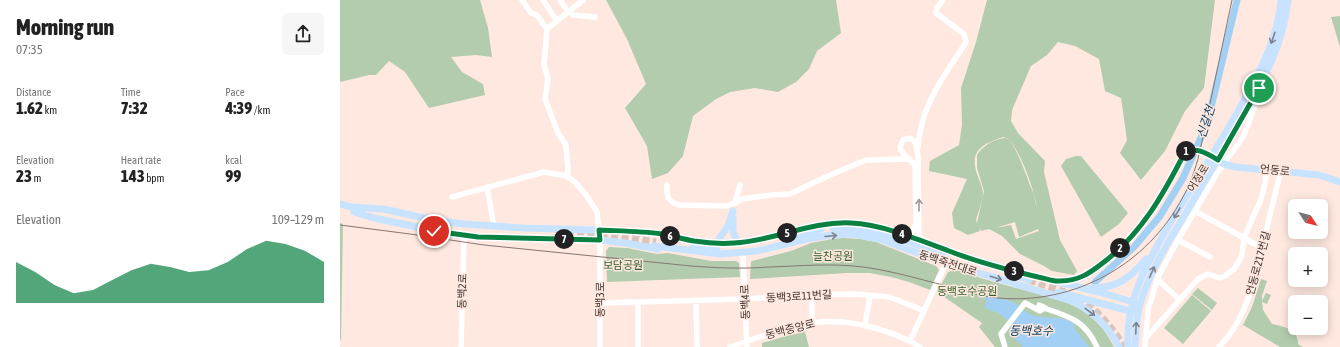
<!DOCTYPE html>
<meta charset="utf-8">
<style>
:root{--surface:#fff;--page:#f6f6f6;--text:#222;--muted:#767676;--accent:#0b8043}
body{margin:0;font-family:"Asap Condensed","Noto Sans KR",sans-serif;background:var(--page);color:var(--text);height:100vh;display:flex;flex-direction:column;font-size:15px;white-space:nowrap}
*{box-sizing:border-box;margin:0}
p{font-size:13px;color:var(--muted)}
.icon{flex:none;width:22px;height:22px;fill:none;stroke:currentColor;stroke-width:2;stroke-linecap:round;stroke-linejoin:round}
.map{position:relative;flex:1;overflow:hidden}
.details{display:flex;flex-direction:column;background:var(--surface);width:340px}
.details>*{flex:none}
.needle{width:26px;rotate:126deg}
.tools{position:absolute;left:948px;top:199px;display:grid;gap:8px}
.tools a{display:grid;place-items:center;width:40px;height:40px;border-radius:6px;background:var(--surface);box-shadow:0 2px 10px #0003;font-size:20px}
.pin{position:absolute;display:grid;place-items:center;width:34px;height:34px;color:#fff;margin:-17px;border:2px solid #fff;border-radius:50%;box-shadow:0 1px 4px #0007}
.km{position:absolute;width:20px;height:20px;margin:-10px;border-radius:50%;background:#222;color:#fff;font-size:11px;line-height:20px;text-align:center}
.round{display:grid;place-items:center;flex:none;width:42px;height:42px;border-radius:6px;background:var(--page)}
.headline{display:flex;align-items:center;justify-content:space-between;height:68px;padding:0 16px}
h1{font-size:22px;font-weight:800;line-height:30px}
.metrics{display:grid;grid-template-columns:repeat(3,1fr);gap:6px;height:68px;padding:4px 16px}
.metrics div{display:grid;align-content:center}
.metrics b{font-size:17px;font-weight:800}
.metrics small{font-size:11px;font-weight:400}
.metrics p{font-size:11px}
.chart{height:112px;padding:8px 16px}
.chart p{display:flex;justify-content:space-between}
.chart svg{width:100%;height:72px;margin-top:4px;fill:var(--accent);opacity:.7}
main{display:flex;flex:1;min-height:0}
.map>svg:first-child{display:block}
</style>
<main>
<section class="details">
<div class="headline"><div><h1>Morning run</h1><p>07:35</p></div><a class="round"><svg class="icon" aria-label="share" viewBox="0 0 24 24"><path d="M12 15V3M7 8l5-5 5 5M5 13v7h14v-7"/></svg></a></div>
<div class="metrics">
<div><p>Distance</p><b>1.62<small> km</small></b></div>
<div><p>Time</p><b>7:32</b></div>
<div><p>Pace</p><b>4:39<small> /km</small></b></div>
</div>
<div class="metrics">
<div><p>Elevation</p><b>23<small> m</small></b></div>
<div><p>Heart rate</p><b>143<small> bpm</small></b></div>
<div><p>kcal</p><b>99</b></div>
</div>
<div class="chart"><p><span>Elevation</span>109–129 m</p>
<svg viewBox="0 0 160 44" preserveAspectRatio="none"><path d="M0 44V19L10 25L20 33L30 38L40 36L50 30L60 24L70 20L80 22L90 25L100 24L110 19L120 11L130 6L140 8L150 12L160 19V44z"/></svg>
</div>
</section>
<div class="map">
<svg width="1000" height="347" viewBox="0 0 1000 347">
<rect width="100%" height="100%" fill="#fee8e0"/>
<path fill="#b2ccad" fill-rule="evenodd" d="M0 0H140L148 28 152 57 136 55 111 57 122 72 143 84 145 95 89 108 65 72 49 61 36 75H29L0 82Z
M266 0H496L501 33 477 51 469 69 456 82 438 92 415 88 390 92 376 99 353 116 343 156 328 173 312 179 307 146 285 108 306 84 287 39Z
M647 0H875L864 88 845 111 825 151 801 180 780 153 787 140 781 98 765 91 759 59 735 46 718 42 707 55 691 66 672 110 671 121 678 133 705 161 704 172 720 240 737 271 734 275 712 271 704 266 680 254 662 236 649 229 641 231 639 227 640 231 628 235 614 228 612 213 627 179 589 171 590 161 619 145 622 125 621 88 636 42ZM663 137C678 139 695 193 697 207 695 203 695 197 693 192 686 177 679 150 667 138 657 137 642 146 637 155V168L644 191 637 223 636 220C638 213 643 199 643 192 642 186 639 180 637 174 629 150 643 144 663 137ZM675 222 679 237 698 229 699 231 676 239 671 225 655 228Z
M1000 16V47L991 17Z
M736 156H741L788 213 779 224 761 237 721 166 726 159Z
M0 223 3 224 1 340H0Z
M503 238 520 239 536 242 596 266 599 270 590 290 569 282 551 277 530 273H507L410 279 411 262 412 261 451 251 471 243 492 239Z
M269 247 287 248 317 254 328 253 371 261H396L399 263 400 277 267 282 266 251Z
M616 270C635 276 653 282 672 287 716 299 752 302 774 347H655L639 327 642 323 597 292 608 272Z
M921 279 927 281 922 296V301L926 293 931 295 927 304 922 302 923 310 932 324C944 327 958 328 958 344L963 347H940L903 325 912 307Z
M858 288 877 303 872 310 852 294Z
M852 295 871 311 843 344 824 328Z
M465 332 469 347H422V343L450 335Z"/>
<path fill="#a2d0f4" d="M644 297C656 297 666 298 677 304 682 307 685 313 692 315 706 320 721 314 734 324V328L749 347H683C679 341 673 339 669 332L672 323 658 313 645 308 646 301Z"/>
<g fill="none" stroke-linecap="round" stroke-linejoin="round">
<path stroke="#a2d0f4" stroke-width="7" d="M755 282 794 247 820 216 843 178 867 124 897 0"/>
<path stroke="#d8c4bd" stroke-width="7" stroke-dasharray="7 3.5" stroke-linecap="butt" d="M261 233 316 242
M216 235 265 237
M689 280 725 292
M738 298C758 310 772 327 784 347"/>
<path stroke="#fff" stroke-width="5.5" d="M182 0 191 13 197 15 207 29
M203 0 217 21
M220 0 228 12
M230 11 233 15 255 17
M578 147C581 104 604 77 626 42L624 34 596 13 597 8 603 0
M227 176 228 169 226 145 218 133 205 99 208 79 204 65 207 29 243 0
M327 185C326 196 328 202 339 205L386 206 395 203 402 199 431 195 450 194 488 176 526 160 569 159
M147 187 154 226
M112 197 204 172 227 176 235 182 246 195 257 212 260 240V347
M395 203 400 185
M855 211 922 248
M565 235 573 231 576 224 575 166C570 157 563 158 560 147L563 140 570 138 575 142 578 155 579 235 585 242
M838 240 870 257
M403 256 407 347
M771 257C777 251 785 245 791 238 807 220 820 199 831 179 835 172 842 152 849 150 855 148 867 153 872 157
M817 279 840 300
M356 300 357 347
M298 302V347
M260 303 405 299 472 295 515 294 549 297 565 303 584 311
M699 305C702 306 704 307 707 309 731 317 746 322 757 347
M472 322V295
M525 325 530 295
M805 339 858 279 868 274 879 278 885 276 894 269 899 261 902 255 904 238 913 217 920 202 924 188 927 170
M570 341 606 263
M121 347 124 235
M390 347C445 329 478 311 538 329 552 333 567 339 580 347
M665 347 661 334 685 303 700 311 705 308
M805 347 808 310 818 277 838 240 876 175 903 137 919 96V88
M879 347C906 320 913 284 922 249 928 223 934 197 941 171"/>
<path stroke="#c8e3ff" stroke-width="7" d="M874 158 884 164 895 167 979 175 1000 182
M0 204 15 208
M11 207 43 209 94 220 124 224 184 228 289 231 323 234 356 241 376 243H395L422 239 468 227 484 224 511 223 529 226 565 235 613 253 678 272 766 294 793 302 799 308
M14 212 34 218 116 235 138 237 260 240 285 243 318 249
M393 219V232L398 243
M493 228 519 229 545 234 603 253
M454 235 481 229
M376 243 388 226 393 211
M314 246 381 254 417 251 466 239 491 235 512 234 539 239 606 263 735 302C754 313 769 327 779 347
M353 247 377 248
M674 275 689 280
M722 281 738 279 748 275 771 257
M751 288C778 288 790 278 806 259
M718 292 790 311 795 310
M788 347C785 301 808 261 830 223 854 183 880 145 902 104 920 71 938 38 941 0
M795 347C796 334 796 320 799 308 808 275 825 247 843 218 862 185 882 153 900 121 923 81 943 46 948 0"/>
<path stroke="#877670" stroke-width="1" d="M0 225 70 234 144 245 351 266C377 268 403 269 429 267 461 266 491 263 523 267 555 271 588 282 620 289 632 293 645 297 658 298 734 305 807 265 843 197 852 181 857 164 861 146L892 0"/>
</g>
<defs><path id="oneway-shaft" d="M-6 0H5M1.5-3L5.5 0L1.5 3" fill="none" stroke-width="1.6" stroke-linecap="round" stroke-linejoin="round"/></defs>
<g stroke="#7e838d">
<use href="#oneway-shaft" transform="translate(933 38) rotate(109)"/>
<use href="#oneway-shaft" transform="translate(837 213) rotate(121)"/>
<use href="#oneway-shaft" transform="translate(491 236) rotate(-5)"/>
<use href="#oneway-shaft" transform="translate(812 272) rotate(-66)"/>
<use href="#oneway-shaft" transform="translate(656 278) rotate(17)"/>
<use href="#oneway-shaft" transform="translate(750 312) rotate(37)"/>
<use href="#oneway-shaft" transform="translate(796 328) rotate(-87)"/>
</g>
<use stroke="#a09a97" href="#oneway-shaft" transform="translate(579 205) rotate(-90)"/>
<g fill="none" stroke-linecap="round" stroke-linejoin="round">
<g stroke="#fff" stroke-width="8">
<path id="route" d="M94 231 138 237 260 240 259 230C280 231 301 231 322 234 333 236 343 239 354 241 367 243 381 244 394 243 434 241 470 221 511 223 541 224 580 240 609 251 637 262 668 270 698 277 705 278 713 282 720 281 739 281 750 273 764 262 801 234 823 195 844 154 854 145 868 154 878 160L919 88"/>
</g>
<use href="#route" stroke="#0b8043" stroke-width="5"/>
</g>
<g text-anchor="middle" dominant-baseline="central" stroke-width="3" stroke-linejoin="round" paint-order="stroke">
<g font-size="11" fill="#42342f" stroke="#fee8e0">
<text transform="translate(935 170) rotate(6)">언동로</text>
<text transform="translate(858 178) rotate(-58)">어정로</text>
<text transform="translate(608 263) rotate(18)">동백죽전대로</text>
<text transform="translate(918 263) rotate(-75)">언동로217번길</text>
<text transform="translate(122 291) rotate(-88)">동백2로</text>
<text transform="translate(459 296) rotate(-3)">동백3로11번길</text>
<text transform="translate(260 300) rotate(-90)">동백3로</text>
<text transform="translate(405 302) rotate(-92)">동백4로</text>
<text transform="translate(450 329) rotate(-14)">동백중앙로</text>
</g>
<g font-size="11" fill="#305f27" stroke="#fee8e0">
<text x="493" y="256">늘찬공원</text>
<text x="283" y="265">보담공원</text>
<text x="627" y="291">동백호수공원</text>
</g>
<g font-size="12" font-style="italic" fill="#033c5e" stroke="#fee8e0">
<text transform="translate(866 122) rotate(-72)">신갈천</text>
<text x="691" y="331">동백호수</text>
</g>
</g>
</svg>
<div class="tools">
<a><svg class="needle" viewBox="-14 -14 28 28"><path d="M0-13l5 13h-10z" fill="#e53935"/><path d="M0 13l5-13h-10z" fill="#767676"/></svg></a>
<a>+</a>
<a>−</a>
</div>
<div class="pin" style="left:919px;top:88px;background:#1e9e55"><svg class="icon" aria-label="arrive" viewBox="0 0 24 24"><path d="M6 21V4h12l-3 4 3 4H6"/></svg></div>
<div class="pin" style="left:94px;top:231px;background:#d93025"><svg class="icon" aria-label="check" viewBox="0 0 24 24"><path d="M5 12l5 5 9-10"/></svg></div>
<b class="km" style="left:846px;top:151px">1</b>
<b class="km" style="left:780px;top:248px">2</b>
<b class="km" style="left:674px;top:271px">3</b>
<b class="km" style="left:562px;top:234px">4</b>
<b class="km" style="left:447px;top:233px">5</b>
<b class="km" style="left:330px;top:236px">6</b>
<b class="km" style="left:224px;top:239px">7</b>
</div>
</main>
